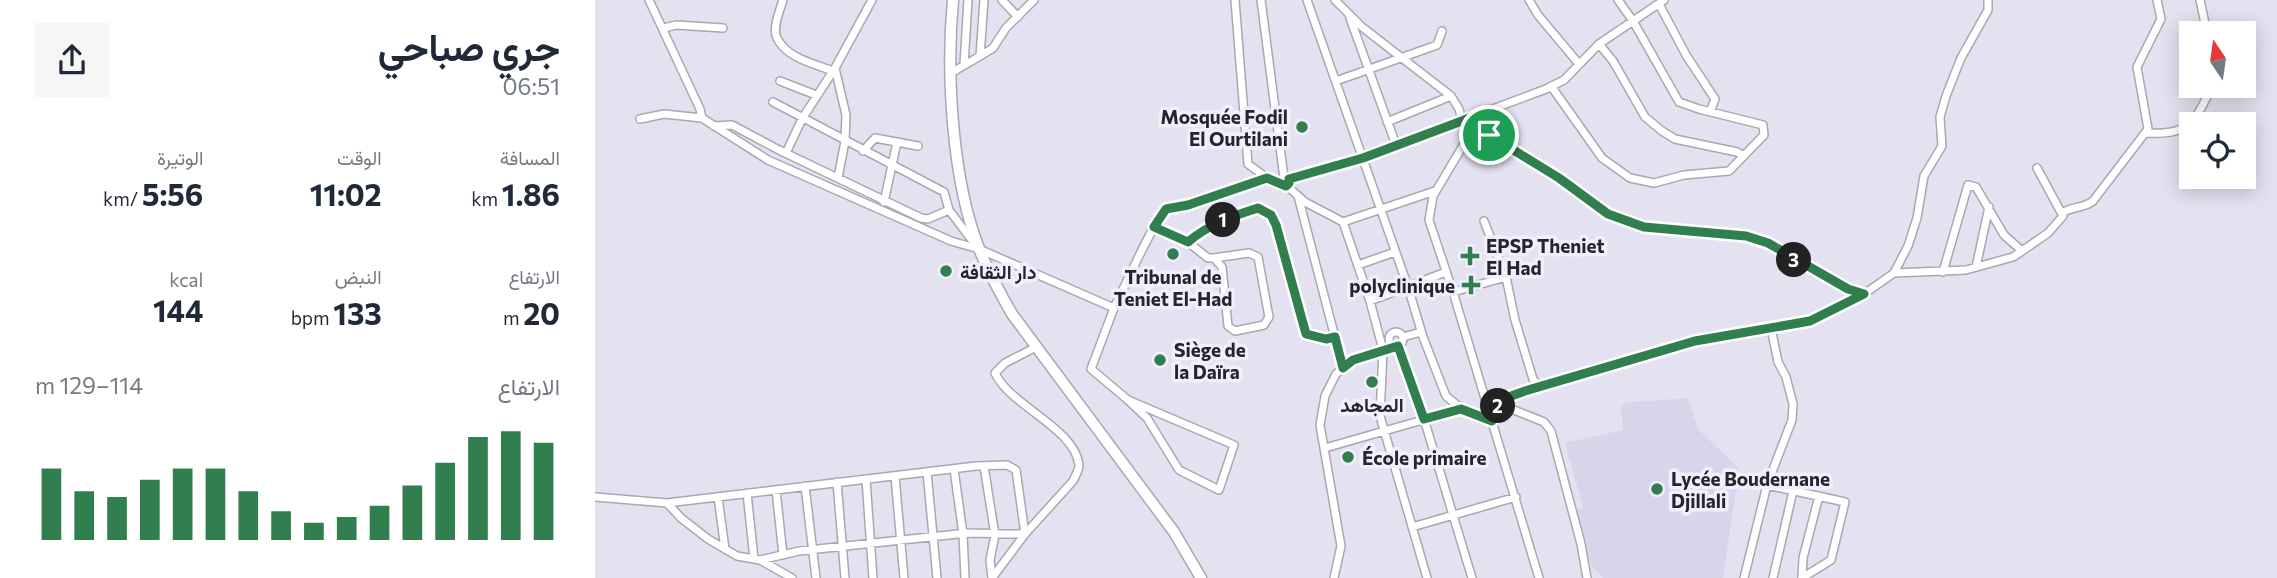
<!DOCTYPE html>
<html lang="ar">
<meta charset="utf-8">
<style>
:root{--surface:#fff;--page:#f6f6f7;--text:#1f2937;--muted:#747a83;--accent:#317f4e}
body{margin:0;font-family:Commissioner,Vazirmatn,sans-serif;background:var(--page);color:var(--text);direction:rtl;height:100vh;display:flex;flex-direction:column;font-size:26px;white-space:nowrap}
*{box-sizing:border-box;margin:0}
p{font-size:23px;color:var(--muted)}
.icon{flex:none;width:38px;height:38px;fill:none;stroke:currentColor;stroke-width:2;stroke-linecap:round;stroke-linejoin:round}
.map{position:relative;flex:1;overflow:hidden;direction:ltr}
.drawer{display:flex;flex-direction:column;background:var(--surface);width:595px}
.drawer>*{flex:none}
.needle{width:46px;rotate:347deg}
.fabs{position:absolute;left:1584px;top:21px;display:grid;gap:14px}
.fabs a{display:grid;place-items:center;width:77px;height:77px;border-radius:0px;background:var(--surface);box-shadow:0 4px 18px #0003;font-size:35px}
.pin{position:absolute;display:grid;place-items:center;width:60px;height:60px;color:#fff;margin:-30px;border:4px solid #fff;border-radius:50%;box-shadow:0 2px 7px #0007}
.km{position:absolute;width:35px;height:35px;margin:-18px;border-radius:50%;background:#222;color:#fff;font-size:19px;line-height:35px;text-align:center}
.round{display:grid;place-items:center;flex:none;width:74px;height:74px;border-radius:0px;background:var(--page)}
.overview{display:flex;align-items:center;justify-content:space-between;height:119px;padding:0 35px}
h1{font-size:38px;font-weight:700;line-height:52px}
.metrics{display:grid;grid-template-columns:repeat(3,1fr);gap:10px;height:119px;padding:7px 35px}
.metrics div{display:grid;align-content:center}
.metrics b{font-size:30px;font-weight:700}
.metrics small{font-size:19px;font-weight:400}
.metrics p{font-size:19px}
.chart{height:196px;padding:14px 35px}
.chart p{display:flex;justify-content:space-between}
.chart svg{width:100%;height:126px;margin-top:7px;stroke:var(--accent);stroke-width:6}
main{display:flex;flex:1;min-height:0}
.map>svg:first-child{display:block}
</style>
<main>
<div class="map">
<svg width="1682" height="578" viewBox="0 0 1682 578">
<rect width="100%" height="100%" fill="#e4e1f0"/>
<path fill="#d9d4ea" d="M1093 398 1103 429 1144 469 1128 578H1008L996 565 982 510 988 508 970 443 1028 430 1026 408 1029 403Z"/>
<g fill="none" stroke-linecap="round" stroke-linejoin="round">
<g stroke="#aaa7b5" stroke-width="10">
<path id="street" d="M54 0 105 109 107 118
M188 0C185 10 177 28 182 38 191 58 220 64 238 71
M407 0 423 17
M640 0 653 164 672 178 688 185
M666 0 689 178
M712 0 813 287 828 337 851 396 869 411 897 421 905 400 930 391 1100 341 1215 321 1269 294 1299 273 1371 270 1418 257 1427 251 1409 235 1381 187 1373 185 1348 272
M740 0 767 27 856 96 864 109 872 139 838 196 834 220 858 292 944 578
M934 0 943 15 984 64
M1605 0 1612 33
M1064 4 1091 55 1120 99 1115 112
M755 18 801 145
M69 28 81 25 128 28
M1004 44 1018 61 1050 117 1067 131 1080 139 1142 152 1149 156
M385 56 398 48 411 28 439 0
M369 65 373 0
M240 68 251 115 250 141 243 178
M356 73 385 56 389 0
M185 81 221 95
M741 81 842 45 847 31
M956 86 1007 158 1035 178 1059 183 1089 175 1134 171 1169 135 1168 125 1104 109 1084 102 1038 21 1023 0
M178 102 349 192 354 210 379 243
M888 113 894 135 964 178 1013 214 1049 227 1151 236 1173 243 1253 289 1269 294
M45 119 69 114 107 118 173 160 356 241 384 249 519 308C528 291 560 217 572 209 577 205 587 205 593 205L672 178
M792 122 856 96
M119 126 137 125 184 150 326 218 333 219 354 210
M1550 133C1595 135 1599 124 1617 86
M268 151 280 138 323 146
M191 153 207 119 240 68 277 0
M694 179 767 158 951 89 969 80 1004 44 1069 0
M692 186 710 202 748 222 775 301 788 350 785 416 832 578
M703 196 748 368
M289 202 302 142
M1467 213C1477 206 1488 209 1498 201L1553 129 1542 67 1566 19 1562 0
M889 221 911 277 920 320 938 379 944 387
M748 222 840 191
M559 227 594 243 613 258H619L627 267 633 326 640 331 669 325 674 317 663 257 654 253 619 258
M593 242C614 224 638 216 663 207L676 215 681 225 711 333 731 339 740 337
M1427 251 1453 233 1468 216 1442 168
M763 265 800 252
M1381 267 1394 207
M1299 273 1313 246 1322 218 1329 176 1347 146 1345 117 1351 96 1366 58 1393 10V0
M858 292 911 277
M775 301 851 272
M519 308 496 369 533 400 639 445 624 490 584 470 552 418 533 400
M794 339a7 7 0 1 1 14 0a7 7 0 1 1-14 0Z
M808 337 826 332
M803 346 829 419 877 578
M904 404 949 422 956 431 986 544 992 578
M730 448 866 409
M389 466 400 535 395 560 397 578
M359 469 368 534 370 578
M332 472 342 578
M300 476 309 578
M271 479 278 578
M242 482 250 578
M1172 485 1250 502 1236 560 1207 578
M210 486 221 578
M181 490 188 555
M152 493 159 559
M0 497 72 503 86 518 113 539 142 556 165 560 197 578
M123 497 130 549
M72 503 381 466 412 465 421 470 430 534 372 533 204 551 165 560
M817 527 921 497
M397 578 430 534 478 481C480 476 484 471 484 465 480 428 415 406 400 373L410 363 441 347
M739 578 746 546 725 425 730 396 741 374 758 360 798 346
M1149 578 1172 485 1197 420 1198 404 1191 377 1183 362 1176 328
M1178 578 1198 491
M1207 578 1208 558 1224 496"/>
</g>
<g stroke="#aaa7b5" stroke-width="13">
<path id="primary" d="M358 0C351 74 357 182 385 251 394 273 405 293 417 314L579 532 606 578"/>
</g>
<use href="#street" stroke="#fff" stroke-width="7"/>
<use href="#primary" stroke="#fff" stroke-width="10"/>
</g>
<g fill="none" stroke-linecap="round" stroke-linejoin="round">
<g stroke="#fff" stroke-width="14">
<path id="route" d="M888 113 894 135 964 178 1013 214 1049 227 1151 236 1173 243 1253 289 1269 294 1215 321 1100 341 930 391 905 400 897 421 866 409 829 419 803 346 758 360 748 368 740 337 731 339 711 334 681 225 676 215 663 208C638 216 614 224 593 242L559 227 571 209 593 205 672 178 691 186 694 183V179L768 158Z"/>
</g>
<use href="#route" stroke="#317f4e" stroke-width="9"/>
</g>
<g fill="#317f4e" stroke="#f1eefd" stroke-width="2.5">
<circle cx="707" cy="127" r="7"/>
<circle cx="578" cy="254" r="7"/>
<path d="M871.5 245.5h7v7h7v7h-7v7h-7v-7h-7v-7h7z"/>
<circle cx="351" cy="271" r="7"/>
<path d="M872.5 274.5h7v7h7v7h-7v7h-7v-7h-7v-7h7z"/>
<circle cx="565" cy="360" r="7"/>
<circle cx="777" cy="382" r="7"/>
<circle cx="753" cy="457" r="7"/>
<circle cx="1062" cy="489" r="7"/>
</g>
<g text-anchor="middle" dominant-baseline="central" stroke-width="7" stroke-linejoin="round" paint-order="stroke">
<g font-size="19" font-weight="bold" fill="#26252b" stroke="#f1eefd" text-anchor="start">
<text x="693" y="116" text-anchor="end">Mosquée Fodil<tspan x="693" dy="22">El Ourtilani</tspan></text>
<text x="891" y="245">EPSP Theniet<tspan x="891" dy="22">El Had</tspan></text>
<text x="365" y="271">دار الثقافة</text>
<text x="578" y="276" text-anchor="middle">Tribunal de<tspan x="578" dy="22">Teniet El-Had</tspan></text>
<text x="860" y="285" text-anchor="end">polyclinique</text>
<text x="579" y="349">Siège de<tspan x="579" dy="22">la Daïra</tspan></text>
<text x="777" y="404" text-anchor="middle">المجاهد</text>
<text x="767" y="457">École primaire</text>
<text x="1076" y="478">Lycée Boudernane<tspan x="1076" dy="22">Djillali</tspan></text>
</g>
</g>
</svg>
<div class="fabs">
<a><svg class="needle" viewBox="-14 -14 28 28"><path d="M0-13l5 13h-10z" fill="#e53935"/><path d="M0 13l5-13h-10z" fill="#747a83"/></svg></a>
<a><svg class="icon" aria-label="locate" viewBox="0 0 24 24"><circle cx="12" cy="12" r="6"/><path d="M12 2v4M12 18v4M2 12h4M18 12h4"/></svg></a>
</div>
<div class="pin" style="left:894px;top:135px;background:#1e9e55"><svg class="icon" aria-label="arrive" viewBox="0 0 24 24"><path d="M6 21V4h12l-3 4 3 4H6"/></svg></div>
<b class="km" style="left:628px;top:220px">1</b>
<b class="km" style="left:903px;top:406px">2</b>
<b class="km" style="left:1199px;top:260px">3</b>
</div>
<section class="drawer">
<div class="overview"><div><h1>جري صباحي</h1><p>06:51</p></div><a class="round"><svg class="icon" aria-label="share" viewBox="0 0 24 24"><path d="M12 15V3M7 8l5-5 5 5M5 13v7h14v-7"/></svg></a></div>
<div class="metrics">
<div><p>المسافة</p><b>1.86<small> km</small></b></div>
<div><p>الوقت</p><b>11:02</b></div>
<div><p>الوتيرة</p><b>5:56<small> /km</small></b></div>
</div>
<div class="metrics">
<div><p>الارتفاع</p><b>20<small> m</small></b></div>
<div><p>النبض</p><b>133<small> bpm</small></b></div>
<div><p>kcal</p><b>144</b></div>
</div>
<div class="chart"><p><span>الارتفاع</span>114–129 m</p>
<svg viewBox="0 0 160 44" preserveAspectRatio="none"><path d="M5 44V19M15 44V27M25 44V29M35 44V23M45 44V19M55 44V19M65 44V27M75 44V34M85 44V38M95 44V36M105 44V32M115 44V25M125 44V17M135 44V8M145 44V6M155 44V10"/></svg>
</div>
</section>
</main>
